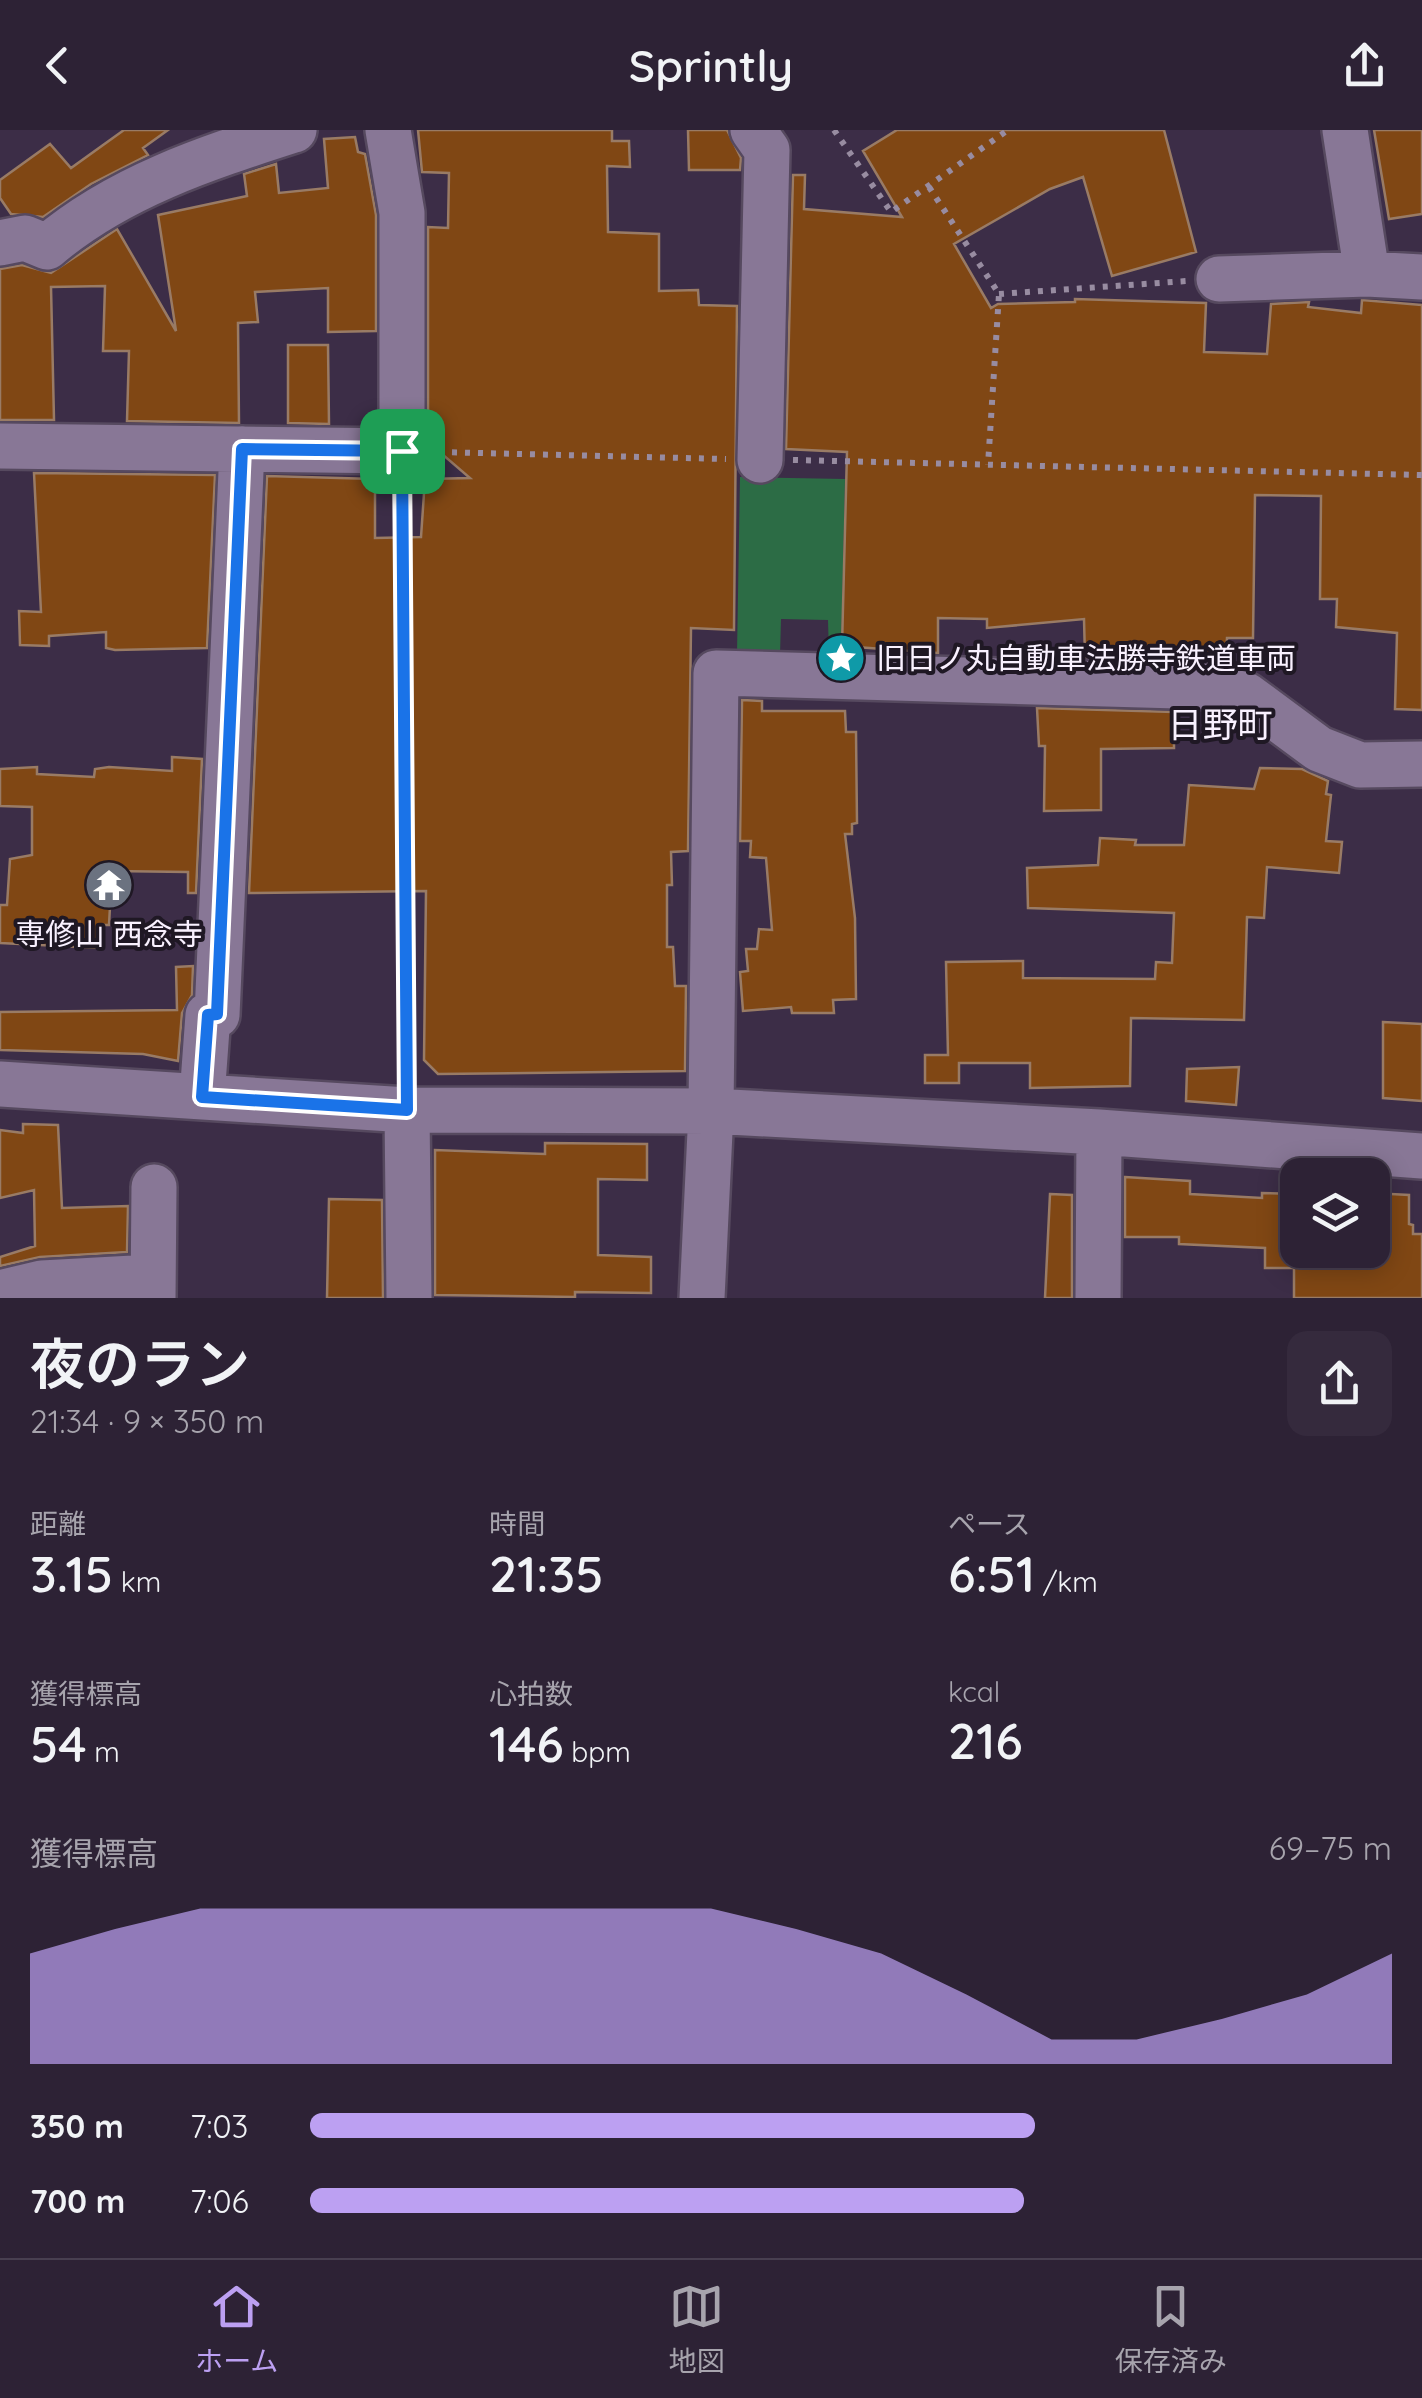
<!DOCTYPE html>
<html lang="ja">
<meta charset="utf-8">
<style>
:root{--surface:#2d2235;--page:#352a3d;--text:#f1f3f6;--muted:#a7a4ad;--line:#483f50;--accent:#bca0f2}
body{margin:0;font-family:Quicksand,"Noto Sans JP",sans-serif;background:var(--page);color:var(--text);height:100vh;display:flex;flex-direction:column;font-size:38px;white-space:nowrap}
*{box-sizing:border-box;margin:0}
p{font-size:32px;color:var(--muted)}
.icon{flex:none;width:55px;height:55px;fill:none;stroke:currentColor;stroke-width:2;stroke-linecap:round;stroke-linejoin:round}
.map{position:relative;height:1168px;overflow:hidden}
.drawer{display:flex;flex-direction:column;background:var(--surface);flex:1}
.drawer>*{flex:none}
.buttons{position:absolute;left:1280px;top:1028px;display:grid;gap:20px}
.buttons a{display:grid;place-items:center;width:110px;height:110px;border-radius:20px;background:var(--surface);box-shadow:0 5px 25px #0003,0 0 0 2px var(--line);font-size:50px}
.pin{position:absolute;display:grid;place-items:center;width:85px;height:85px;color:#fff;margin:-42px;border-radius:20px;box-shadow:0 5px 15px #0006}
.round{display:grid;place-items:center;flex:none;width:105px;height:105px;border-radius:20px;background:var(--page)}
.overview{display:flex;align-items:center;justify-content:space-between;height:170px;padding:0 30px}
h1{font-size:55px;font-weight:600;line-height:75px}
.metrics{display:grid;grid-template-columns:repeat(3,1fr);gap:15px;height:170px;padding:10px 30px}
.metrics div{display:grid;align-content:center}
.metrics b{font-size:50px;font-weight:600}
.metrics small{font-size:28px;font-weight:400}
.metrics p{font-size:28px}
.chart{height:280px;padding:20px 30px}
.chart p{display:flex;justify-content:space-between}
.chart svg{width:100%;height:180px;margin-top:10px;fill:var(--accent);opacity:.7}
ul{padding:0 30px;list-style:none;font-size:32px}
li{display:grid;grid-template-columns:160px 120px 1fr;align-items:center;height:75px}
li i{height:25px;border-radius:12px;background:var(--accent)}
header{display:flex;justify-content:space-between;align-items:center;height:130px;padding:0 30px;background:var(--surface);font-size:45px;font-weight:600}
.tabs{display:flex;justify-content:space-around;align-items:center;height:140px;border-top:2px solid var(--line);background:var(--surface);font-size:28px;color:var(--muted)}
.tabs a{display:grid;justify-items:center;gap:5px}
.tabs .current{color:var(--accent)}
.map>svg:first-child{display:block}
</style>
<header><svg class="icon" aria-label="back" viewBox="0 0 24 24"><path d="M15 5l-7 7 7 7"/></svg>Sprintly<svg class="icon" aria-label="share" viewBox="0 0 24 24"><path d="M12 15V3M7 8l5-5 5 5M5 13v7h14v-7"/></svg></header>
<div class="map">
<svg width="1422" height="1168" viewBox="0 0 1422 1168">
<rect width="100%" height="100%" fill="#3c2d47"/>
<path fill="#2c6c45" d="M740 347 845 349 841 527 829 526 828 490 781 489 780 525 737 524Z"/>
<path fill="#804714" stroke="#997b65" stroke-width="2.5" d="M124 0H168L143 18 148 25 91 54 43 87 11 84 0 68V50L50 14 71 38Z
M418 0H612V11H629L630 37 607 36 608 102 659 104V161L698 160 699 175 737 176 734 500 691 498 688 721 671 722 672 755H667V817H673L675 856H686L685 941 438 944 424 930 426 761 249 763 267 346 375 349V408L421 407 425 349 470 348 428 312V97L448 98 449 43 422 42Z
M688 0H727L741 28 740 40H689Z
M897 0H1164L1196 122 1112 146 1083 47 1050 59 954 114 991 178 998 174 1075 172V169L1206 173 1204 222 1267 224 1271 174 1309 172 1308 177 1361 183 1362 170 1422 175V580L1395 579 1397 503 1336 497 1337 469H1320L1321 366 1255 365 1253 508H1227L1226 533 1085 527 1084 489 987 498V489L938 488V523L842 516 847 322 786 319 793 45H805L804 79 902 87 863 21Z
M1374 0H1422V84L1389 89Z
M355 7 358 22 365 24 376 85V201L328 202V158L255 162 258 192 238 193 239 293 127 291 129 221H103L105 156 51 157 54 290H0V139L22 135 51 143 117 99 176 201 158 85 247 66 244 44 276 34 279 63 328 58 324 9Z
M288 215H328L329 294 288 293Z
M34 343 215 345 207 518 115 520 106 518V502L49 506V516L20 515 19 481 41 482Z
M742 570 762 571V581H845L846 602H856L857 693 852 694V704H845L855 788 856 869 833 870 834 883H792L791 877 743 881 740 842 748 841 746 819H757L759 799 772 800 766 728 750 727 751 711H740Z
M1037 578 1174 582V618L1101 619V680L1044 681 1045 616H1039Z
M172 627 202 629 196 763H188V742L112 741 109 795H101L99 818 0 813V775H7L10 729 32 725V677L0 676V639L37 637V644L94 647 95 639 109 637 172 641Z
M1260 638 1302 639 1328 651 1326 664 1331 665 1326 711 1342 712 1339 743 1267 737 1264 788 1247 787 1244 890 1131 888 1130 956 1030 958V933H959V953H925V925H948L946 832 1023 831V848L1155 849 1156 832 1172 833 1174 783 1028 778 1027 738 1098 735 1100 708 1136 710 1135 715H1184L1189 655 1254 659Z
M193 836 192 865 182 883 178 931 143 924 0 920V882L177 880 176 837Z
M1383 892 1422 894V971L1383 968Z
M1239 937 1236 975 1186 971 1187 939Z
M23 994 58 995 62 1078 128 1076 127 1122 40 1127 0 1136V1127L35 1116 34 1060 0 1068V1000L23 1003Z
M545 1013 647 1014V1050L598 1049V1125L651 1127V1163L575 1162V1167L435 1165V1020L545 1024Z
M1125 1047 1190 1051V1064L1262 1068V1063L1298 1064V1120H1372V1063L1409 1065V1094L1413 1095V1104H1422V1168H1294V1138H1265V1118L1179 1114V1107H1125Z
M1050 1064 1072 1065V1168H1045Z
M329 1069 382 1070 383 1168H327Z"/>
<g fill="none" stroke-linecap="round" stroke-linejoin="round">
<g stroke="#56495f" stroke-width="50">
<path id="minor" d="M753 0 767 20 760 330
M1345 0 1367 144
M0 113 25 108 47 117C119 56 207 28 294 0
M1219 149 1367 144 1422 147
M0 316 402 321V83L388 0
M0 954 407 980 711 981 1099 1002 1422 1026
M202 967 208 885H217L242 319
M407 980 409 1168
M0 1163 42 1153 152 1147
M153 1168 154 1057
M702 1168 711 981 716 543 1214 557 1246 565 1319 619 1360 635 1422 634
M1098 1168 1099 1002"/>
</g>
<path stroke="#988ca1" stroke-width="6" stroke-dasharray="5 8" stroke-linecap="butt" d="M834 0 891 82 1008 0
M929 57 999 164 988 335
M999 164 1187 151
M439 322 726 329
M793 330 1422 345
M403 357 407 945"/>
<use href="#minor" stroke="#887796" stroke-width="45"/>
</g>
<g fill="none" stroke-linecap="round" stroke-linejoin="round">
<g stroke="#fff" stroke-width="20">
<path id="route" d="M242 319 402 321 407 980 202 967 208 885 217 884Z"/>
</g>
<use href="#route" stroke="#1a73e8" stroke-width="12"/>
</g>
<defs>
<g id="sight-disc" transform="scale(2.5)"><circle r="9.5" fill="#0f9aa8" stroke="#1f1824"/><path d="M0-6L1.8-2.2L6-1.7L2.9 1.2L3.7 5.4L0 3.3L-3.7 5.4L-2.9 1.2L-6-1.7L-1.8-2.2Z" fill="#fff"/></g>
<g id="temple-disc" transform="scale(2.5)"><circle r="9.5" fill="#6b7280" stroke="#1f1824"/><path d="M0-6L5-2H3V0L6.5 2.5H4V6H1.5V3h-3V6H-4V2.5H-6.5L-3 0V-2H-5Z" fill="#fff"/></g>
</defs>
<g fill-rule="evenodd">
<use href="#sight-disc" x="841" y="528"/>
<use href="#temple-disc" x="109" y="755"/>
</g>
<g text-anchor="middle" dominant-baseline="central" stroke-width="8" stroke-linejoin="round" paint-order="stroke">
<g font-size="30" fill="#f9f1ff" stroke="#1f1824" text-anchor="start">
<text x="876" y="528">旧日ノ丸自動車法勝寺鉄道車両</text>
<text x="109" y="804" text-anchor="middle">専修山 西念寺</text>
</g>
<g font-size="35" fill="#f9f1ff" stroke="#1f1824">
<text x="1220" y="594">日野町</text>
</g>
</g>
</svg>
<div class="buttons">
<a><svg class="icon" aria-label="layers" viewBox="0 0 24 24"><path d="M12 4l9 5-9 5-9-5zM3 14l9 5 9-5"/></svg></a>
</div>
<div class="pin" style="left:402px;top:321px;background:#1e9e55"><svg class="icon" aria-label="arrive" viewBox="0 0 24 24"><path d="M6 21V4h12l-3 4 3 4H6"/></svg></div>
</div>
<section class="drawer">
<div class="overview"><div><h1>夜のラン</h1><p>21:34 · 9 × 350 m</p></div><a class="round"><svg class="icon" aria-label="share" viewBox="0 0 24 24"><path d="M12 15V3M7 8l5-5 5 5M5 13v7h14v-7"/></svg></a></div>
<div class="metrics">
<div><p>距離</p><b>3.15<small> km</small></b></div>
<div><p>時間</p><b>21:35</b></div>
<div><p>ペース</p><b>6:51<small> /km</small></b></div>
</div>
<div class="metrics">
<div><p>獲得標高</p><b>54<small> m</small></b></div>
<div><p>心拍数</p><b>146<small> bpm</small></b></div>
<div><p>kcal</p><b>216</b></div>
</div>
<div class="chart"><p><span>獲得標高</span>69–75 m</p>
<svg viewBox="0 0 160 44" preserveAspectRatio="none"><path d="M0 44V17L10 11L20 6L30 6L40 6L50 6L60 6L70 6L80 6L90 11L100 17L110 27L120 38L130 38L140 33L150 27L160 17V44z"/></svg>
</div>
<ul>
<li><b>350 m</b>7:03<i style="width:67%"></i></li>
<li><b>700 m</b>7:06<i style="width:66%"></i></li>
</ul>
</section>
<nav class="tabs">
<a class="current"><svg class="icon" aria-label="home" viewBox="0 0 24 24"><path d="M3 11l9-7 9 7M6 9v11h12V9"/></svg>ホーム</a>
<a><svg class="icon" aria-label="map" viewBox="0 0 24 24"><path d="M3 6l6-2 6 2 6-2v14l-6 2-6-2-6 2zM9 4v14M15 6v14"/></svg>地図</a>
<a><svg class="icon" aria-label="saved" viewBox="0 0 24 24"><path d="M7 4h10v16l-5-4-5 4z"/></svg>保存済み</a>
</nav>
